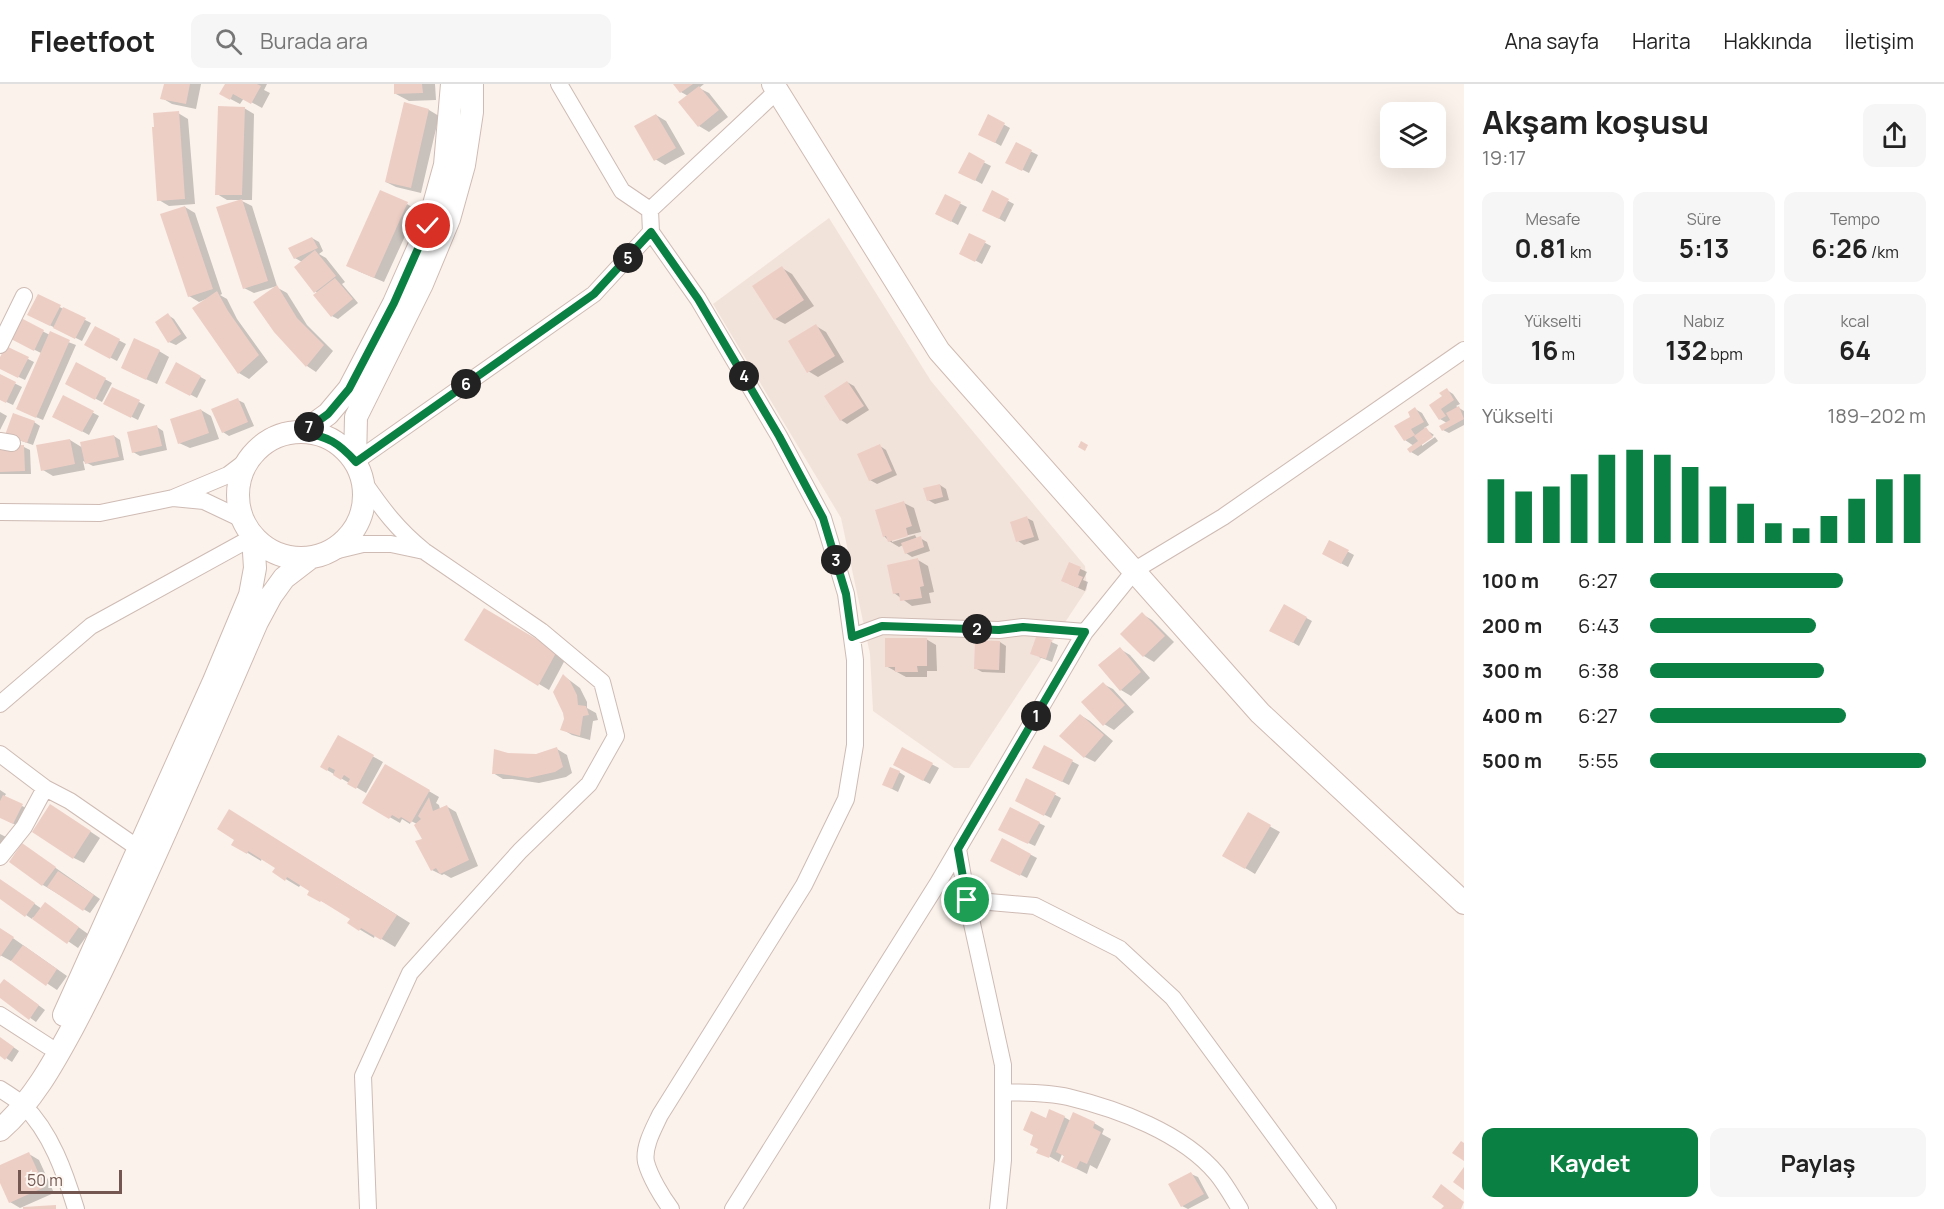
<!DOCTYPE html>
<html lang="tr">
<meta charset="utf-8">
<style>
:root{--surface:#fff;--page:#f6f6f6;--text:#222;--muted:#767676;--line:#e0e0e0;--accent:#0b8043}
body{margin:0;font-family:Manrope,sans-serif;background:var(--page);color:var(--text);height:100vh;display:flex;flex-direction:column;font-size:22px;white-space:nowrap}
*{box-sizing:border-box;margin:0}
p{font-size:20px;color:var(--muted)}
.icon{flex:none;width:33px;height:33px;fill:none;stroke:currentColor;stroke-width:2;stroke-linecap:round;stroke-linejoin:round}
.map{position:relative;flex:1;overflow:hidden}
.drawer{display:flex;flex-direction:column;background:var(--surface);width:480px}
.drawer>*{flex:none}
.controls{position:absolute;left:1380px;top:18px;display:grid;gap:12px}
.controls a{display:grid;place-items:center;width:66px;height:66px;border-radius:12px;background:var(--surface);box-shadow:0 6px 24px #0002;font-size:30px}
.scale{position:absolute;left:18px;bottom:15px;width:104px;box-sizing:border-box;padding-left:6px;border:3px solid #735750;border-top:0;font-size:16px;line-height:21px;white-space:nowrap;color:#735750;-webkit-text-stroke:4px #fdf6f1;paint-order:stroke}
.pin{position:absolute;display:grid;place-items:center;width:51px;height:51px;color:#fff;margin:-26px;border:3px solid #fff;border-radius:50%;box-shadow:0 2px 6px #0007}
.km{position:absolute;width:30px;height:30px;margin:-15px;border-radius:50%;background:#222;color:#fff;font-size:16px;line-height:30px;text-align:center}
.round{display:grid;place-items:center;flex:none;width:63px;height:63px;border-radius:12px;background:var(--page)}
.head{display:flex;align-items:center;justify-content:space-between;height:102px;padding:0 18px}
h1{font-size:33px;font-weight:700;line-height:45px}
.stats{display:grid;grid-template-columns:repeat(3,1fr);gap:9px;height:102px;padding:6px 18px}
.stats div{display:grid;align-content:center;border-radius:12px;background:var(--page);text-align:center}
.stats b{font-size:26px;font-weight:700}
.stats small{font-size:16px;font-weight:400}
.stats p{font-size:16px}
.chart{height:168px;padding:12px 18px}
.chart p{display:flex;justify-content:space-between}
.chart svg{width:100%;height:108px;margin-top:6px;stroke:var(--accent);stroke-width:6}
.primary-button{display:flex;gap:12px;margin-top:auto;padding:12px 18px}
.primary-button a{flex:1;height:69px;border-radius:12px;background:var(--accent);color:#fff;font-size:24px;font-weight:700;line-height:69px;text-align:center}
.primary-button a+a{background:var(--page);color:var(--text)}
ul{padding:0 18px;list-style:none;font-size:20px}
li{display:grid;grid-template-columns:96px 72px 1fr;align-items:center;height:45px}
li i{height:15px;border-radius:8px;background:var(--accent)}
header{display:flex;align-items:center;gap:36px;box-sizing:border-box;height:84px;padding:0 30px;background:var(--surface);border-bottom:2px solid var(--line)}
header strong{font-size:28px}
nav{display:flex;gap:33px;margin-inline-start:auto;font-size:21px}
.search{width:420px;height:54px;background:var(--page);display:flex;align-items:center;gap:15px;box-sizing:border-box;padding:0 21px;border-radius:12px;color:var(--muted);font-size:22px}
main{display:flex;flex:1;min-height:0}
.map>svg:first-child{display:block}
</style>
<header>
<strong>Fleetfoot</strong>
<div class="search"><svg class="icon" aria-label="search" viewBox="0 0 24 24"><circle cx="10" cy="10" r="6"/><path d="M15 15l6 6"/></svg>Burada ara</div>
<nav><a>Ana sayfa</a><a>Harita</a><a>Hakkında</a><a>İletişim</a></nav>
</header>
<main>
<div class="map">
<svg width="1464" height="1125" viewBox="0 0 1464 1125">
<rect width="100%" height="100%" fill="#fbf2eb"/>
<path fill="#f2e3da" d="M829 134 931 297 1085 482 1087 505 969 684H954L873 627 870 570 841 434 713 220Z"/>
<path fill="#0003" d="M165 0H201L196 25 172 20 162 14Z
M226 0H267L264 6 270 9 262 24 244 14 240 20 221 10Z
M395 0H435L436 16 409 17 396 10Z
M675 0H704L699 4 709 9 728 33 709 48 699 42 680 19 688 12 681 8Z
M405 20 429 26 439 32 421 109 396 103 386 98Z
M244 24 254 30 252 116H227L217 110Z
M178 29 188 35 195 120 169 122 159 116 155 44Z
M656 31 666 37 685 70 665 81 655 75Z
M989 32 1010 44 1001 62 980 50Z
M1016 60 1038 71 1029 89 1007 78Z
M969 71 991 82 982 100 960 88Z
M993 109 1014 120 1005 138 984 126Z
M945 112 967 123 958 141 936 129Z
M242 117 252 122 277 202 254 209 244 204Z
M407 120 417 126 384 198 358 187Z
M185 123 195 129 222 210 220 211 227 215 237 235 268 278 249 295 239 289 195 224 206 215 199 218 189 212Z
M970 151 991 162 982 180 961 169Z
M312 154 319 158 323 167 319 170 326 174 345 198 342 200 358 219 338 235 332 232 318 209 315 207 302 178 295 174Z
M782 184 792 190 814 222 785 240 775 235Z
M278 204 287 209 307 241 333 267 316 288 307 282 275 247Z
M38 212 91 239 82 257 35 234Z
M168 231 174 235 187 254 176 261 169 258Z
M22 237 50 251 76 261 43 336 24 328 41 269 19 258Z
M816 242 826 248 844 278 818 293 808 287Z
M95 244 126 260 117 277 86 261Z
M159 267 169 273 157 300 132 289Z
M28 275 34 278 25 296 0 284V276Z
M77 280 112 299 102 318 67 300Z
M177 280 206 296 197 314 167 298Z
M0 292 22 303 13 321 0 315Z
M847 298 854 302 869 326 847 340 841 336Z
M113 305 145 321 138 336 112 323Z
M1447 306 1453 310 1460 320 1456 322 1464 327V341L1449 349 1443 346 1447 339 1440 335 1431 321 1444 313Z
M64 313 99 332 89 351 54 332Z
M238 316 244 319 254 342 229 352 223 348Z
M1415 325 1422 329 1429 341 1424 344 1434 351 1422 359V362L1435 353 1438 357 1418 372 1411 368 1414 362 1405 356Z
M201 326 211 332 219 355 190 364 179 359Z
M0 328 7 332 0 346Z
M34 338 40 342 33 361 13 354Z
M157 343 163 347 167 366 140 372 133 368Z
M114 352 120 356 124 376 93 382 83 377 85 386 53 392 43 386 70 356 83 364Z
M880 362 886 366 897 391 877 400 870 396Z
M0 363H24L30 366 31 390H0Z
M940 401 946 405 949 416 935 420 928 416Z
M904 419 914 424 921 448 892 455V458L915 451 917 455 920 454 927 458 930 467 912 473 906 469 903 461 899 463 889 457 884 452Z
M1027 434 1033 437 1039 456 1024 461 1018 457Z
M1330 458 1354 471 1348 483 1324 470Z
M918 476 928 482 934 508 929 509 931 519 912 522 894 509Z
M1070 480 1087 488 1083 496 1088 498 1085 507 1069 500Z
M1284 522 1312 537 1299 562 1271 546Z
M484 526 566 574 549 606 466 556Z
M1142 530 1152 536 1174 558 1154 578 1144 572Z
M1038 552 1058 561 1052 578 1039 573Z
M926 555 936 561 937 587H927V593H906L886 582Z
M1000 558 1006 562 1005 589 982 588 975 584Z
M1120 565 1130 571 1150 594 1131 612 1121 606Z
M564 592 580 604 587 618V624L596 629 598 636 593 637 590 656 572 651 562 645 565 635Z
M1103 600 1113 605 1134 628 1114 646 1104 640Z
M1080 631 1090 637 1113 657 1095 678 1085 673Z
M338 653 383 678 366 709 322 683Z
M1045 663 1079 681 1069 701 1041 687Z
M557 665 567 671 572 689 566 693 539 699 512 695H503L493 689 507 670 536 671Z
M903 665 939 684 930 700 895 681Z
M386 682 439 713 436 719 439 721 440 725 446 722 456 728 478 782 451 794 444 790 442 791 432 786 424 756 417 740 411 737 410 740 402 735 400 739 365 719Z
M899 688 905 692 898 708 890 704Z
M1027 696 1061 714 1051 734 1023 720Z
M0 706 6 710 4 713 28 725 20 743 0 733Z
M61 728 100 754 84 779 74 774Z
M1248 730 1280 748 1255 790 1224 771Z
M243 735 410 839 395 863 375 851 374 854 349 839 352 834 309 810 311 807 301 800 299 803 274 788 277 783 262 774 261 777 233 760Z
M1039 739 1045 742 1035 762 1007 749Z
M0 750 8 754 0 769Z
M1003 756 1037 774 1027 794 999 780Z
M23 761 100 815 90 829 43 801Z
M0 796 42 825 55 826 88 850 78 864 33 833 32 835 26 831 0 814Z
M0 845 67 892 57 906 12 876 11 877 0 871Z
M11 901 45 926 36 938 0 912V903Z
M0 954 19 967 12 978 0 970Z
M1064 1033 1071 1037 1094 1039 1104 1045 1102 1050 1111 1055 1097 1085 1090 1081 1087 1090 1073 1083 1062 1070 1059 1078 1047 1071V1036Z
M29 1070 39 1076 54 1109 20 1124 10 1118 0 1095V1083Z
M1191 1090 1198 1093 1209 1114 1188 1125 1182 1122Z"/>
<path fill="#edcec5" d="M164 0H190L186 20 160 15Z
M225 0H257L261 2 251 20 233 10 230 16 219 10Z
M394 0H422L423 9 394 10Z
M673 0H693L680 9Z
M699 2 719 26 698 43 678 18Z
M404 18 429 25 411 104 385 98Z
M218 22 245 23 242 111H215Z
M179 27 185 115 157 117 152 43H154L153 29Z
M656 30 676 64 654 77 634 42Z
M988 30 1005 39 995 59 978 51Z
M1016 58 1032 66 1022 87 1005 79Z
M969 68 985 77 975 97 958 89Z
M380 106 408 118 374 194 346 182Z
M992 106 1009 115 999 135 982 127Z
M945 110 961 118 951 138 935 130Z
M242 115 268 197 243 205 216 123Z
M185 122 213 205 188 213 160 130Z
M969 149 986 157 975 178 959 170Z
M312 153 318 164 294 175 288 164Z
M315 166 336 192 314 209 294 183Z
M782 182 804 216 774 236 752 202Z
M335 194 353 215 331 233 313 211Z
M277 201 297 234 324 261 306 283 274 248 253 218Z
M217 207 228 227 259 271 238 290 192 224Z
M38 210 61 221 50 242 27 231Z
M63 223 86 234 75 255 53 244Z
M168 229 181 250 168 259 155 238Z
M21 234 44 246 34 267 11 255Z
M816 240 835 272 807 289 788 257Z
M95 242 120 255 110 275 84 261Z
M50 247 70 256 36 334 16 325Z
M134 254 160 266 146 296 121 284Z
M6 262 29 273 18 294 0 285V273Z
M76 278 106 294 95 316 65 300Z
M176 278 201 292 190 312 165 299Z
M0 290 16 298 6 319 0 316Z
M847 297 864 322 840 337 824 312Z
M112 303 140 316 131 334 103 320Z
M1447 304 1454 316 1441 325 1446 332 1439 336 1429 321 1442 312 1439 309Z
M63 311 94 327 82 348 52 333Z
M238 314 248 338 222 349 211 325Z
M1459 322 1464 335 1442 347 1439 342 1450 336 1446 329Z
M1415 323 1424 338 1411 345 1415 351 1404 357 1394 342 1410 333 1408 328Z
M201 325 209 349 178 360 170 335Z
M13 329 35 337 27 359 5 351Z
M157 341 162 362 132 369 127 348Z
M1426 343 1433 353 1410 369 1407 365 1418 357 1414 352Z
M114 351 119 373 85 380 80 358Z
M70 355 75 380 41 387 36 361Z
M1081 357 1088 361 1085 367 1078 363Z
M880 360 892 387 869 397 857 370Z
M24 361 25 387 0 388V362Z
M940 400 943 413 927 417 923 404Z
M904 417 912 442 906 444 908 452 888 458 886 452 883 453 875 426Z
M1027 432 1034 453 1016 458 1010 438Z
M921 452 924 463 905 470 901 459Z
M1329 456 1349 466 1341 480 1322 470Z
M918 474 924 502 920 503 922 514 900 517 899 509 893 510 887 481Z
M1069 478 1081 483 1078 491 1083 493 1078 504 1061 497Z
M1284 520 1307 533 1293 559 1269 547Z
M484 524 557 567 538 602 464 556Z
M1142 528 1165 552 1143 573 1120 550Z
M1037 550 1052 556 1046 575 1030 570Z
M885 554H927V582H917L918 588H895V583H885Z
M975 556 1000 557 999 586 974 585Z
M1120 563 1141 588 1120 607 1098 581Z
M563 590 570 597 577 611 578 621 586 622 589 631 583 632 580 652 560 646 564 635 563 629 553 608Z
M1103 598 1125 621 1103 642 1081 618Z
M1080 630 1104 651 1084 674 1059 652Z
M338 651 374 671 356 705 347 700 350 695 344 691 341 696 333 691 335 686 329 683 327 687 320 683Z
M1044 661 1073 676 1062 698 1032 684Z
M557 663 563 683 555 688 528 694 501 690H492L494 665 508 669 536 670Z
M902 663 933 679 923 697 893 681Z
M385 680 430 706 411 739 401 733 399 735 392 731 389 735 362 719Z
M890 683 900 687 892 705 882 701Z
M1026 694 1056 709 1044 732 1015 717Z
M3 711 23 720 13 740 0 734V717Z
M429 713 433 727 447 721 469 776 440 790 436 784 431 787 415 757 422 755 414 741 421 735 418 732Z
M50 720 91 747 73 775 32 748Z
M1010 723 1040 738 1028 760 998 746Z
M229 725 397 831 381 856 361 844 359 847 347 839 350 835 321 817 320 818 307 811 309 807 287 793 285 797 272 788 275 784 248 767 247 770 231 761 234 756 217 745Z
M1248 728 1271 741 1245 785 1222 772Z
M1002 754 1031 770 1020 792 990 777Z
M22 759 56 783 42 802 9 778Z
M58 787 94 811 83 827 47 803Z
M0 795 35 819 25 833 0 815Z
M45 818 79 843 67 860 32 835Z
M0 844 14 853 0 873Z
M23 861 57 885 46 902 11 877Z
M4 895 39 921 29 936 0 914V900Z
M0 953 14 963 5 976 0 972Z
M1049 1025 1065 1032 1049 1074 1036 1069 1038 1065 1030 1061 1033 1051 1023 1046 1031 1027 1046 1034Z
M1073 1028 1095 1038 1093 1044 1101 1048 1087 1080 1080 1077 1076 1085 1061 1078 1064 1072 1056 1068Z
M1461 1057 1464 1059V1077L1452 1069Z
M29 1068 45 1103 9 1119 0 1099V1081Z
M1464 1083V1106L1453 1098Z
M1191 1088 1204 1110 1181 1123 1168 1100Z
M1441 1100 1464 1118 1461 1125H1441L1444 1122 1432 1113Z
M56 1121V1125H23V1123Z"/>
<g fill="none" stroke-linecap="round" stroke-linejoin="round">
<g stroke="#cebbb4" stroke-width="18">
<path id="street" d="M559 0 622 107 650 126
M0 261 24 212
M0 357 12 359
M355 378 594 210 651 148
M0 428 100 429 173 414
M242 435 204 417 173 414 228 391 249 375
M330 468 363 460H391L424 467C397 445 383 426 363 397
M852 553 882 542 999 546 1023 543 1085 548
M0 620 91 542 253 453
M0 670 45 704 70 717 138 764
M958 765 969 826 1003 981V1076L998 1125
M0 773 24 743 45 704
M967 816 1035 822 1120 865 1173 914 1328 1125
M0 931 48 962
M0 1005C8 1010 16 1015 23 1021 51 1048 65 1089 76 1125
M1003 1008C1024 1009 1047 1008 1068 1013 1118 1025 1183 1049 1217 1090 1226 1101 1233 1114 1240 1125
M368 1125 363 992 410 889 520 767 589 700 616 652 602 598 541 547 424 467
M671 1125C662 1113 650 1093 646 1078 643 1063 654 1044 660 1031L804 801 846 715 855 661V576L846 510 823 434 779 352 698 215 651 148 650 126 777 7
M733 1125 938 799 1085 548 1135 486 1223 433 1464 266"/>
</g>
<g stroke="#d0bab2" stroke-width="24">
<path id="secondary" d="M773 0 939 267 1260 629 1464 819
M238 411a63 63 0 1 1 126 0a63 63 0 1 1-126 0Z
M303 348 328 330 349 305 394 219 428 142 445 81 452 0
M355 378 356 333 422 200 449 135 464 81 472 28V0
M64 931 214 597 250 511 255 484 253 453
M0 1046C32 1018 53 980 73 943 91 909 107 876 123 841 170 741 213 639 257 538L271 512 284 494 310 474"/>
</g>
<use href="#street" stroke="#fff" stroke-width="16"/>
<use href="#secondary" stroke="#fff" stroke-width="22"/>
</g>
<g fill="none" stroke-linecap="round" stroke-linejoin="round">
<g stroke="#fff" stroke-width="12">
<path id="route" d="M428 142 394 219 349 305 328 330 303 348C328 353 338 358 356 378L594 210 651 148 698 215 779 352 823 434 846 510 852 553 882 542 999 546 1023 543 1085 548 958 765 967 816"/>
</g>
<use href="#route" stroke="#0b8043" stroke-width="8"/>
</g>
</svg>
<div class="controls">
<a><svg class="icon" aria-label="layers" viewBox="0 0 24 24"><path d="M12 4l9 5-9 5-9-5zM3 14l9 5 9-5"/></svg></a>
</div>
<div class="scale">50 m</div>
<div class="pin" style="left:967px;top:816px;background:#1e9e55"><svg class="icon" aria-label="arrive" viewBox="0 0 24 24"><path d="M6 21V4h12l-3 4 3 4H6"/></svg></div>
<div class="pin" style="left:428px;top:142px;background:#d93025"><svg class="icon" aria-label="check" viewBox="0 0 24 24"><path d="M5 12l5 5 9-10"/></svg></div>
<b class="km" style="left:1036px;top:632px">1</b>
<b class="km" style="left:977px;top:545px">2</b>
<b class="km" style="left:836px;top:476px">3</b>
<b class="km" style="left:744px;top:292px">4</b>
<b class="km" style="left:628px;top:174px">5</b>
<b class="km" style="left:466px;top:300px">6</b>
<b class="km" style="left:309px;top:343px">7</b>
</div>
<section class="drawer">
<div class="head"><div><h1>Akşam koşusu</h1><p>19:17</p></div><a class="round"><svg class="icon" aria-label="share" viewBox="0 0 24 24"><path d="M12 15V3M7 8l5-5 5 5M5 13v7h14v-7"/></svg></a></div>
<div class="stats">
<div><p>Mesafe</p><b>0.81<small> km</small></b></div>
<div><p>Süre</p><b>5:13</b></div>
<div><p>Tempo</p><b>6:26<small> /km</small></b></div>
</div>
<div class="stats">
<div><p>Yükselti</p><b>16<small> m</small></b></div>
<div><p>Nabız</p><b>132<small> bpm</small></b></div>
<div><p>kcal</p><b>64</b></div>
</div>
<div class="chart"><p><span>Yükselti</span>189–202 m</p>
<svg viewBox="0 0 160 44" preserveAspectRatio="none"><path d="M5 44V18M15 44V23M25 44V21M35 44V16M45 44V8M55 44V6M65 44V8M75 44V13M85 44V21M95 44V28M105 44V36M115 44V38M125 44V33M135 44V26M145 44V18M155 44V16"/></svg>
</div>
<ul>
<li><b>100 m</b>6:27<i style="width:70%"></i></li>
<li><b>200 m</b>6:43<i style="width:60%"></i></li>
<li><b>300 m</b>6:38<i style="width:63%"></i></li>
<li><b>400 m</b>6:27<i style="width:71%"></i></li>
<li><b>500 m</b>5:55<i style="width:100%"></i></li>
</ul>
<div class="primary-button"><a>Kaydet</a><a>Paylaş</a></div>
</section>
</main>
